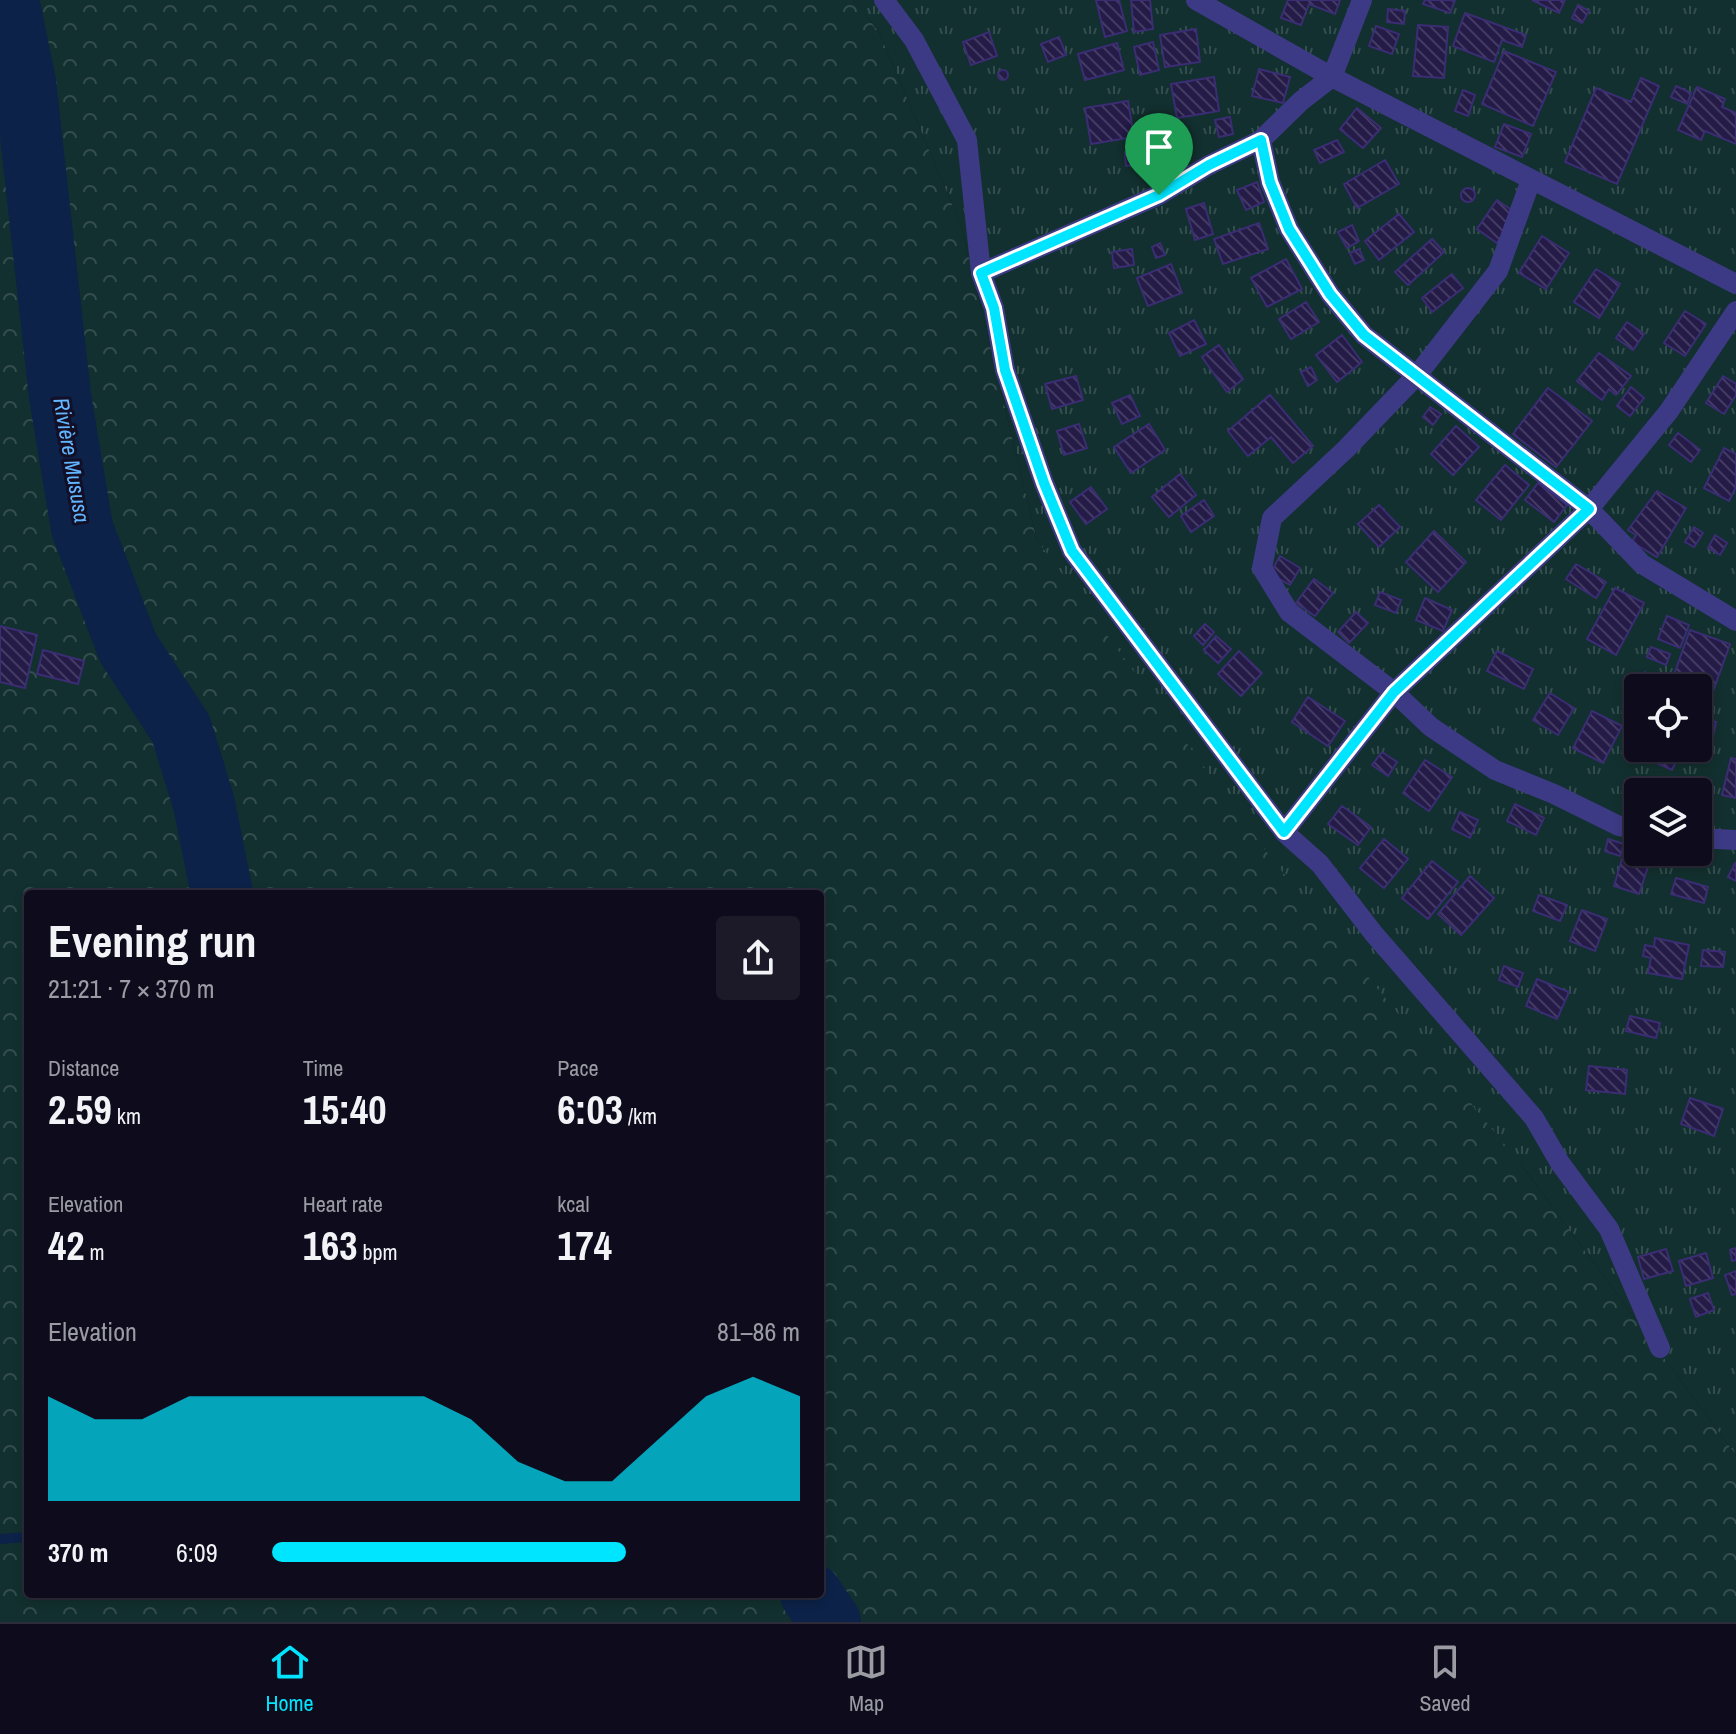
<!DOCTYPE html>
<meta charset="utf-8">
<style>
:root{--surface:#0e0b1c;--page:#1c1929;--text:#f1f3f6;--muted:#9b9ba3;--line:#2e2b3b;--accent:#00e5ff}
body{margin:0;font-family:"Archivo Narrow",sans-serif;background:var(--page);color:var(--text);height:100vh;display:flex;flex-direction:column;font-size:30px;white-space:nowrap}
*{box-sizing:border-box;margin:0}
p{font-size:26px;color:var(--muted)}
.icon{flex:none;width:44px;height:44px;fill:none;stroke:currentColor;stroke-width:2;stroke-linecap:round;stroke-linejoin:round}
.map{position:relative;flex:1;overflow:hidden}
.drawer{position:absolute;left:24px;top:890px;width:800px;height:708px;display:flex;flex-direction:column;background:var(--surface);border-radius:8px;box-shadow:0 4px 12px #0003,0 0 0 2px var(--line)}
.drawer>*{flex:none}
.fabs{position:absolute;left:1624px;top:674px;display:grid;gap:16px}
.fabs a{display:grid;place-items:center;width:88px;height:88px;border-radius:8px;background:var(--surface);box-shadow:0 4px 12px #0003,0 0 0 2px var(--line);font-size:40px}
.pin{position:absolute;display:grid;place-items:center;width:68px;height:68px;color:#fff;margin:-82px -34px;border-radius:50% 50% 50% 0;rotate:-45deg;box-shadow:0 0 8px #0007}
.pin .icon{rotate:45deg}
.round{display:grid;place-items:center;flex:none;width:84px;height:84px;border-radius:8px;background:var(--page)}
.head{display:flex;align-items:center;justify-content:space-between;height:136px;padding:0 24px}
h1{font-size:44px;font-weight:700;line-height:60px}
.stats{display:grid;grid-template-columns:repeat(3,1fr);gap:12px;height:136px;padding:8px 24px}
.stats div{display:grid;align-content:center}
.stats b{font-size:40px;font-weight:700}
.stats small{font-size:22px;font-weight:400}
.stats p{font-size:22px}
.chart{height:224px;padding:16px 24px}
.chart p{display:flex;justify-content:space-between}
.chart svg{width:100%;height:144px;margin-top:8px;fill:var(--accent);opacity:.7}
ul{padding:0 24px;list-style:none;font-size:26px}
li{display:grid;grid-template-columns:128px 96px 1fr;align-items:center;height:60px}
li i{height:20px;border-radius:10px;background:var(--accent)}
.dock{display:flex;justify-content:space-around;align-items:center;height:112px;border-top:2px solid var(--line);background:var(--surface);font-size:22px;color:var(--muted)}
.dock a{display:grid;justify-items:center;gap:4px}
.dock .on{color:var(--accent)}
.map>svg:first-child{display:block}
</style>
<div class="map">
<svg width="1736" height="1622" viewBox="0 0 1736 1622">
<defs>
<pattern id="forest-crowns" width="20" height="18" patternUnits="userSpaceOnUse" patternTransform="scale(2)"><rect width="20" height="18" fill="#12302f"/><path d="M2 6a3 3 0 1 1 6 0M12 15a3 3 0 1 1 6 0" fill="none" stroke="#344d4e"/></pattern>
<pattern id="park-tufts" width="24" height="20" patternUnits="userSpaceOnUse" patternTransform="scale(2)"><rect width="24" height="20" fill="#12302f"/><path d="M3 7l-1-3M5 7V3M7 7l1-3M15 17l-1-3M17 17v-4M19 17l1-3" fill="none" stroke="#344d4e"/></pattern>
<pattern id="building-back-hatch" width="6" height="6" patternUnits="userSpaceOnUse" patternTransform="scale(2)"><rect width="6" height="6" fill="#241b47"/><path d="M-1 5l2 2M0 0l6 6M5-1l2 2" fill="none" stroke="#433b63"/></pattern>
</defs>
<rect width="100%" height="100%" fill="#130f26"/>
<path fill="url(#forest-crowns)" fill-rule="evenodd" d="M0 0H853L879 32 961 225 1037 540 1523 1167 1736 1455V1622H0ZM28 894H820V1594H28Z"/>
<path fill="url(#park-tufts)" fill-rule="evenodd" d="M853 0H1736V1455L1523 1167 1272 859 1037 540 961 225 879 32ZM1638 688H1698V748H1638ZM1638 792H1698V852H1638Z"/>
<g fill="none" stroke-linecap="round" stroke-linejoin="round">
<path stroke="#0c2248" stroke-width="10" d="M0 1539 28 1537"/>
<path stroke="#0c2248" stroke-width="62" d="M8 0 25 82 60 396 82 528 128 648 181 729 204 804 222 894
M811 1594 830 1622"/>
</g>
<path fill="url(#building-back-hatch)" stroke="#3b2d73" stroke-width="2" d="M1096 0H1119L1127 31 1105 37Z
M1131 0H1150L1153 29 1134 32Z
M1288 0H1340L1335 14 1309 4 1301 25 1281 18Z
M1425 0H1455L1450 13 1423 4Z
M1532 0H1565L1559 13Z
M1578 5 1589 11 1582 23 1572 18Z
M1388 9 1405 11 1404 24 1387 22Z
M1465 13 1526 35 1522 47 1502 40 1494 62 1453 46Z
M1418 25 1448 27 1444 78 1413 76Z
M1376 26 1399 34 1392 54 1369 46Z
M1196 29 1200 62 1165 67 1160 35Z
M989 32 997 56 971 65 963 42Z
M1059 37 1066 55 1048 62 1041 44Z
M1153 42 1159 70 1140 75 1134 47Z
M1117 43 1124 70 1085 80 1078 54Z
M1504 51 1556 72 1533 126 1482 104Z
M1259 69 1290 77 1283 103 1252 96Z
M998 75a5 5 0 1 1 10 0a5 5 0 1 1-10 0Z
M1214 77 1219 111 1177 118 1171 84Z
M1641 78 1659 86 1617 184 1565 162 1596 88 1631 102Z
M1676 86 1691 93 1687 104 1671 97Z
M1697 87 1725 99 1722 107 1736 113V144L1705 131 1701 140 1678 130Z
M1463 90 1475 95 1468 116 1455 111Z
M1128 101 1134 137 1091 144 1085 108Z
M1357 108 1381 128 1363 148 1340 129Z
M1230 117 1233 134 1219 137 1215 120Z
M1504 124 1531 134 1522 157 1495 147Z
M1337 140 1344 152 1320 163 1314 150Z
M1141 150 1143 164 1126 166 1125 152Z
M1385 160 1399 184 1357 208 1344 184Z
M1257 182 1264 202 1246 210 1237 190Z
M1461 195a7 7 0 1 1 14 0a7 7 0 1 1-14 0Z
M1497 200 1517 214 1497 243 1477 229Z
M1204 203 1213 234 1195 240 1186 209Z
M1399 214 1414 232 1379 260 1365 241Z
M1259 223 1268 249 1223 264 1214 239Z
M1352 225 1359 241 1347 248 1338 232Z
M1542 236 1569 253 1546 289 1519 273Z
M1432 239 1444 252 1408 285 1395 272Z
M1160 243 1165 255 1156 258 1152 247Z
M1132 249 1134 265 1114 268 1112 252Z
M1359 249 1364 260 1355 264 1350 253Z
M1286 259 1302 289 1267 307 1251 278Z
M1171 264 1182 293 1148 306 1137 278Z
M1596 269 1620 284 1599 318 1574 302Z
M1452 274 1463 288 1432 312 1422 298Z
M1306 302 1319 322 1291 339 1279 319Z
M1685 311 1706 324 1685 356 1664 343Z
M1194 320 1206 344 1180 356 1169 333Z
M1627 322 1644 334 1633 350 1616 338Z
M1342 335 1362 362 1337 382 1316 355Z
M1219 345 1243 379 1227 392 1202 357Z
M1599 353 1631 376 1616 395 1609 389 1602 400 1577 381Z
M1311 367 1317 380 1308 386 1301 372Z
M1076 376 1083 400 1052 409 1045 384Z
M1723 376 1736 384V395L1724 414 1706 403Z
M1631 387 1644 398 1630 416 1617 406Z
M1548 388 1592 421 1556 467 1513 434Z
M1130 395 1140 416 1122 424 1112 403Z
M1270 395 1313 446 1293 463 1271 437 1248 456 1228 431Z
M1430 407 1441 414 1433 425 1423 417Z
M1079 424 1087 448 1064 455 1057 431Z
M1149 424 1165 450 1131 473 1114 447Z
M1456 426 1479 447 1453 475 1431 454Z
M1678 433 1700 450 1691 462 1669 445Z
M1724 448 1736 454V487L1729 501 1704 488Z
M1505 465 1529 485 1501 520 1476 500Z
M1180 474 1196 495 1169 517 1152 497Z
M1538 483 1567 505 1554 522 1525 500Z
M1091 487 1107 509 1086 524 1070 502Z
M1657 491 1686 508 1657 557 1632 542 1636 535 1628 530Z
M1204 500 1214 516 1191 532 1181 516Z
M1379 505 1400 527 1379 547 1358 524Z
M1694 527 1703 533 1694 547 1685 542Z
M1434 531 1466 562 1438 592 1406 562Z
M1715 535 1727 543 1720 555 1708 548Z
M1280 556 1300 568 1290 585 1270 574Z
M1576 564 1606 582 1596 598 1566 579Z
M1314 579 1333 593 1315 616 1296 603Z
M1615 588 1644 603 1616 655 1587 639Z
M1380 592 1401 600 1396 613 1375 605Z
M1425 598 1452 610 1443 631 1416 620Z
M1356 612 1368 623 1349 643 1338 632Z
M1667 616 1689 625 1680 648 1658 639Z
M1205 624 1214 632 1203 645 1194 636Z
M0 626 37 635 25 688 0 682Z
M1690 630 1730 644 1711 697 1698 693V688L1671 683Z
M1216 636 1231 649 1218 663 1204 650Z
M1651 647 1670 654 1666 665 1647 657Z
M43 650 84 661 78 684 37 674Z
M1239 651 1262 673 1241 696 1218 674Z
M1497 651 1533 669 1524 689 1487 671Z
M1645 672 1660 681 1657 688 1636 686Z
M1550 693 1574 708 1558 735 1533 720Z
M1308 697 1345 721 1328 746 1292 722Z
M1592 711 1622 726 1603 763 1573 748Z
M1698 718 1716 722 1713 736 1698 733Z
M1656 748 1679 754 1672 770 1650 760Z
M1382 752 1397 762 1388 776 1372 765Z
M1731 758 1736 759V798L1722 795Z
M1425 760 1452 777 1429 811 1403 793Z
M1675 780 1695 788 1693 792 1669 791Z
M1515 804 1544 818 1536 835 1507 821Z
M1342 806 1371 827 1358 845 1328 824Z
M1460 812 1478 820 1470 838 1452 829Z
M1384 839 1408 859 1384 888 1360 868Z
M1608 839 1624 844 1620 856 1605 851Z
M1622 859 1648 867 1639 894 1614 886Z
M1432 861 1458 882 1428 919 1402 898Z
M1735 863H1736V881L1728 877Z
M1470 876 1494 898 1461 935 1438 914Z
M1676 878 1708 887 1704 903 1671 894Z
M1539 895 1567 905 1560 921 1533 911Z
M1582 910 1607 919 1595 951 1570 941Z
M1655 938 1689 945 1682 979 1648 973 1651 958 1643 956 1645 945 1654 947Z
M1703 950 1725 952 1723 967 1701 966Z
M1504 966 1523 973 1518 987 1499 980Z
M1537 979 1569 992 1557 1019 1526 1006Z
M1630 1016 1660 1023 1656 1038 1626 1031Z
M1589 1066 1627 1070 1625 1094 1586 1090Z
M1690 1098 1723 1109 1714 1136 1681 1124Z
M1736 1248V1260L1732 1261 1730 1250Z
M1666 1249 1673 1271 1644 1279 1638 1257Z
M1706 1253 1713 1278 1686 1286 1679 1261Z
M1736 1271V1294L1732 1295 1725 1275Z
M1708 1293 1714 1310 1696 1317 1690 1299Z"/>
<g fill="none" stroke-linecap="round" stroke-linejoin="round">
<path stroke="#3d3a85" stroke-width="20" d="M884 0 914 40 967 140 981 273 994 308 1005 370 1044 483 1072 551 1284 832 1320 864 1374 934 1534 1118 1560 1163 1609 1229 1660 1348
M1196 0 1332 77 1736 284
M1261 140 1270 182 1289 229 1330 294 1364 335 1589 509 1642 564 1736 621
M1531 180 1498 271 1418 374 1346 449 1272 518 1262 568 1289 612 1394 692 1431 727 1495 770 1554 794 1619 826 1638 829
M981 273 1159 195 1209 165 1261 140 1301 101 1332 77 1362 0
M1284 832 1394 692 1589 509 1669 411 1736 311
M1698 838 1736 840"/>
</g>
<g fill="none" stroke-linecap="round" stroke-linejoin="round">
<g stroke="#fff" stroke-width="16">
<path id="route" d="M1261 140 1270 182 1289 229 1330 294 1364 335 1589 509 1394 692 1284 832 1072 551 1044 483 1005 370 994 308 981 273 1159 195 1209 165Z"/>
</g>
<use href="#route" stroke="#00e5ff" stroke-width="10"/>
</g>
<g text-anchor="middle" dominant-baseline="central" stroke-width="6" stroke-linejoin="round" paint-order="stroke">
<g font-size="22" font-style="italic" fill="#62b6ff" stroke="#130f26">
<text transform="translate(72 460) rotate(80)">Rivière Mususa</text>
</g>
</g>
</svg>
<div class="fabs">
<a><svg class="icon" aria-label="locate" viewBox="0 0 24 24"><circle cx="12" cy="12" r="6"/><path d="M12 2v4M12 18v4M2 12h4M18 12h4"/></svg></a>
<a><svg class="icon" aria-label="layers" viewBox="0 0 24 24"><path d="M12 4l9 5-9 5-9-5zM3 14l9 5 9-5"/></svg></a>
</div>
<div class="pin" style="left:1159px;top:195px;background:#1e9e55"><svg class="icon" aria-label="arrive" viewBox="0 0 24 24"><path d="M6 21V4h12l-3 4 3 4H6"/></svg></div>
<section class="drawer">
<div class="head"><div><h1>Evening run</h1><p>21:21 · 7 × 370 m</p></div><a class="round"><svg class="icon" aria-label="share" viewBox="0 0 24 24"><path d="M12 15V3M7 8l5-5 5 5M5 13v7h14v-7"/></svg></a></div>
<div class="stats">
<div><p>Distance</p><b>2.59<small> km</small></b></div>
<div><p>Time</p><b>15:40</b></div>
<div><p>Pace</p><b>6:03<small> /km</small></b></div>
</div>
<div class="stats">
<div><p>Elevation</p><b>42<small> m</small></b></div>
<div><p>Heart rate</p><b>163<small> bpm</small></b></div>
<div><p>kcal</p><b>174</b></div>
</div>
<div class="chart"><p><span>Elevation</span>81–86 m</p>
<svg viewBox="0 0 160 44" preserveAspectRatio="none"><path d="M0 44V12L10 19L20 19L30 12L40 12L50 12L60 12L70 12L80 12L90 19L100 32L110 38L120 38L130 25L140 12L150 6L160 12V44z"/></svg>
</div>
<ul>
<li><b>370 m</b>6:09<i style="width:67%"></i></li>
</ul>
</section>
</div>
<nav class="dock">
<a class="on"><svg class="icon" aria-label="home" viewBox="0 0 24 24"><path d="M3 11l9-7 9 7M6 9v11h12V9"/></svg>Home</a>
<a><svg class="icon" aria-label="map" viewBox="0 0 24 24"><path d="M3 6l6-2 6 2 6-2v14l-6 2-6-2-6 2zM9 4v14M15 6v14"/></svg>Map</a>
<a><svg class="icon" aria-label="saved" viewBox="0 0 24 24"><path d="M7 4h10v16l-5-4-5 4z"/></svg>Saved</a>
</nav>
